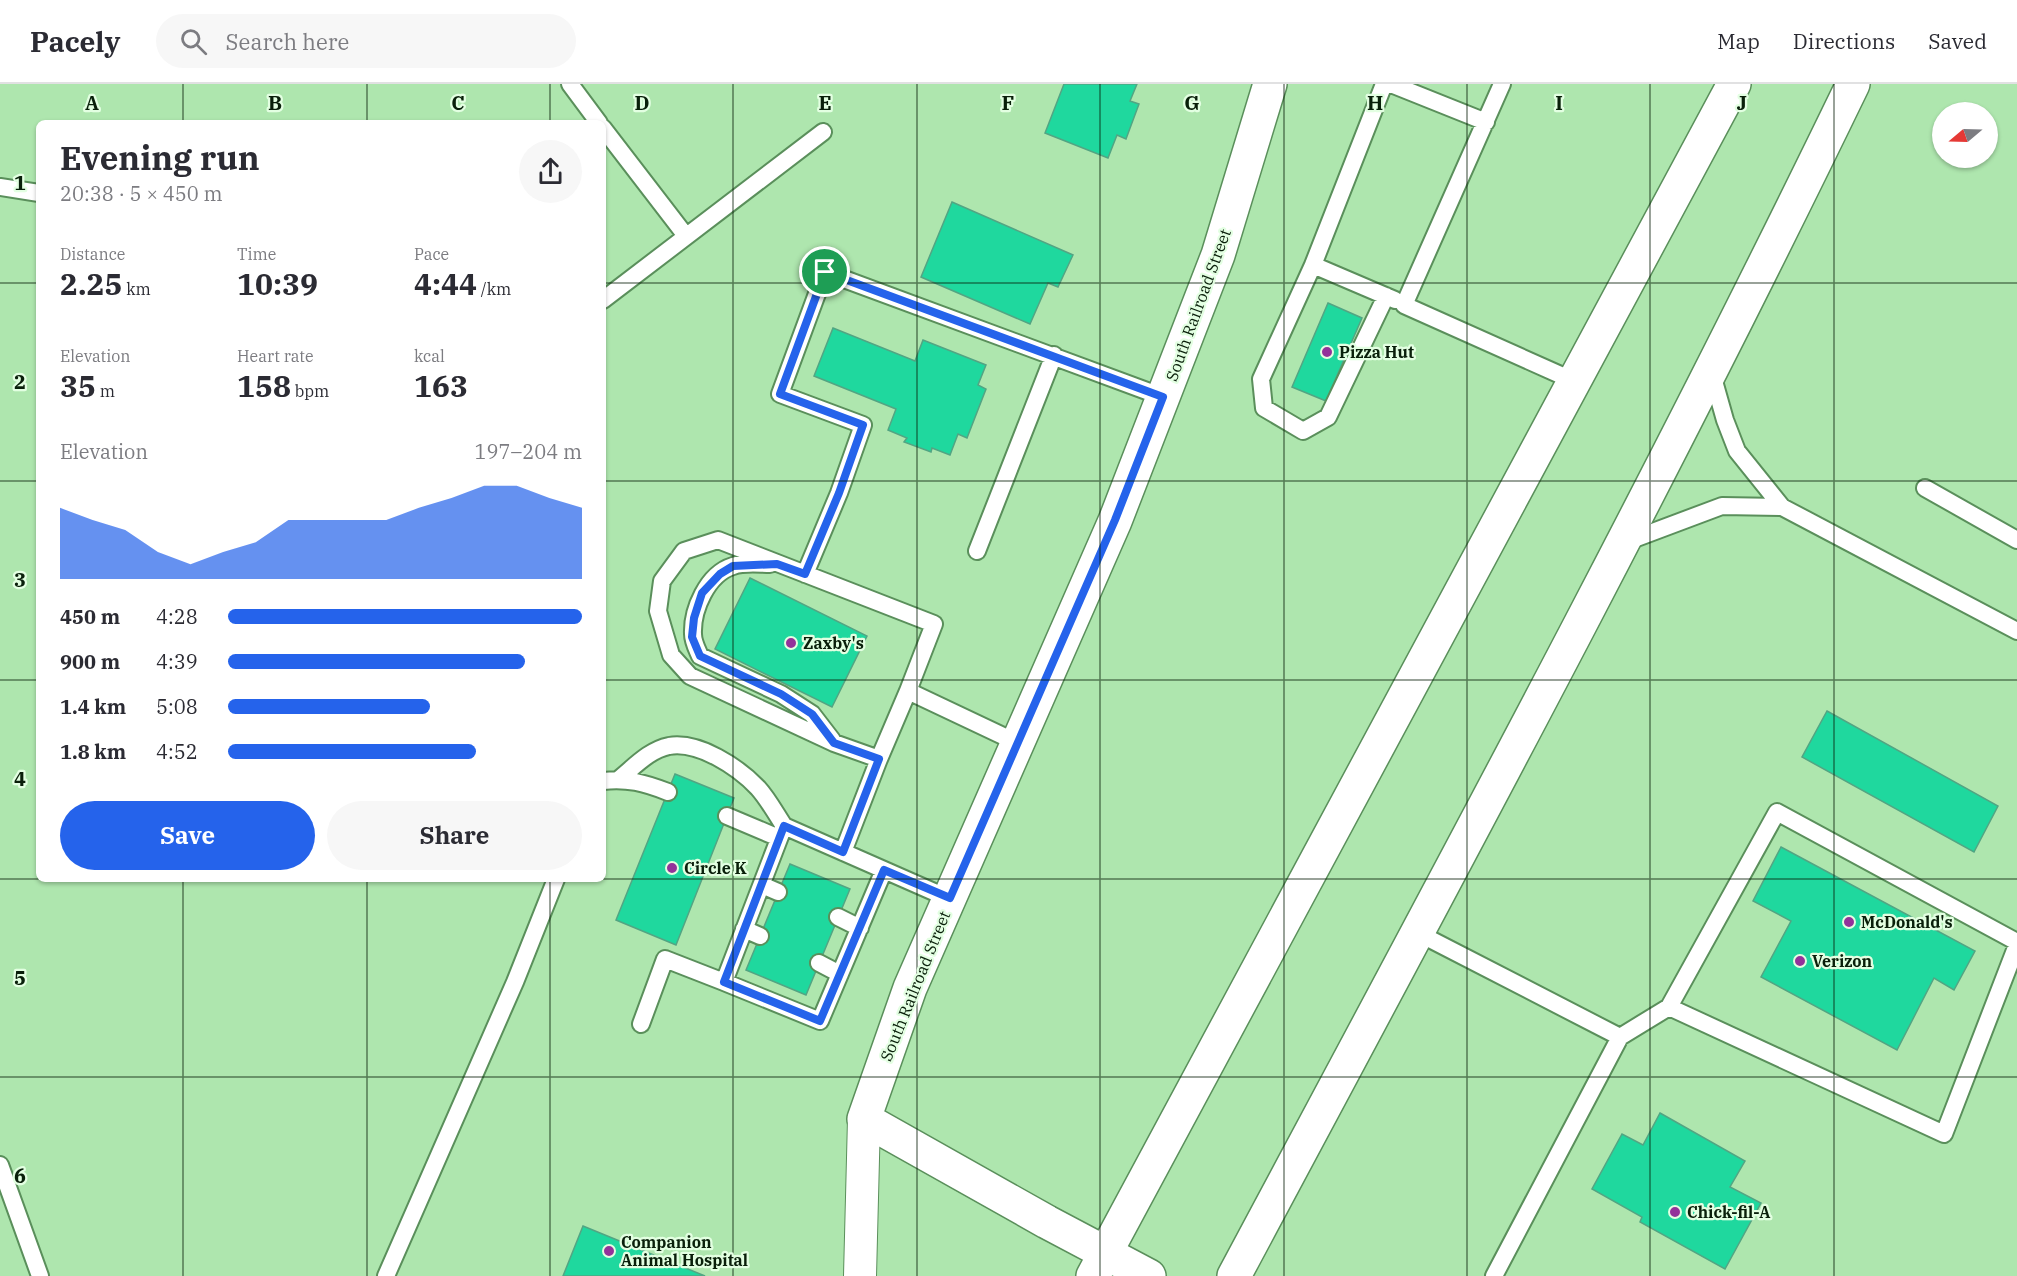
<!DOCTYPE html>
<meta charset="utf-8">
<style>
:root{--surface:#fff;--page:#f7f7f7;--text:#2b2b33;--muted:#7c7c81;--line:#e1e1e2;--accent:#2563eb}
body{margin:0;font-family:"IBM Plex Serif",serif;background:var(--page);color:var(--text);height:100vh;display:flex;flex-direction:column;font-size:22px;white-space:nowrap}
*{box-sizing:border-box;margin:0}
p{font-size:20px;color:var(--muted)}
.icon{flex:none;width:33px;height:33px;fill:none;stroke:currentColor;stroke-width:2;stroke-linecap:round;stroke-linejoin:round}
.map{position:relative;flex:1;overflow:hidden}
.panel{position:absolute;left:36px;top:36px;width:570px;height:762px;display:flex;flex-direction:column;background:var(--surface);border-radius:9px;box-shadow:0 2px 4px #0004}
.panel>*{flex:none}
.needle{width:39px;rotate:251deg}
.buttons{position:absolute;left:1932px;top:18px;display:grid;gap:12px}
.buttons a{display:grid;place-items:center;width:66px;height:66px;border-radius:50%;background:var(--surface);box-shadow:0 2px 4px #0004;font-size:30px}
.pin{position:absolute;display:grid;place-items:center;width:51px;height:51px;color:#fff;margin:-26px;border:3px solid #fff;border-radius:50%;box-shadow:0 2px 6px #0007}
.round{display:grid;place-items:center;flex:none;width:63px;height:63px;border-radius:32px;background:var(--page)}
.overview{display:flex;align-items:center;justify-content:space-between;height:102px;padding:0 24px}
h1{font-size:33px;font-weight:700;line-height:45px}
.stats{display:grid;grid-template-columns:repeat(3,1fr);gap:9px;height:102px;padding:6px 24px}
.stats div{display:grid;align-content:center}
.stats b{font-size:30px;font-weight:700}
.stats small{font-size:16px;font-weight:400}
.stats p{font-size:16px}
.chart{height:168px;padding:12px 24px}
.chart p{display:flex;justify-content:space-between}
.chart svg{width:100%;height:108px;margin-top:6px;fill:var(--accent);opacity:.7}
.primary-button{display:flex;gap:12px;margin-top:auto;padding:12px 24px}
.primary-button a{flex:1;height:69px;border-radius:36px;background:var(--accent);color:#fff;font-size:24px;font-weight:700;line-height:69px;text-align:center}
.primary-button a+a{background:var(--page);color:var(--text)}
ul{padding:0 24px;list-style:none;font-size:20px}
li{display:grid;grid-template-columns:96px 72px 1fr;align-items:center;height:45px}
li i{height:15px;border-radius:8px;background:var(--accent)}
header{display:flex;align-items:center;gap:36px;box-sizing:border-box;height:84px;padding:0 30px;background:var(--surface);border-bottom:2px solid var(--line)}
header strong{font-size:28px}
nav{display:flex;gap:33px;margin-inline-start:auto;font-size:21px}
.search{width:420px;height:54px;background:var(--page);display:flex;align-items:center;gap:15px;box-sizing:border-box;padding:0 21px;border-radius:33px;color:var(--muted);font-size:22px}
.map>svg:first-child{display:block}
</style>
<header>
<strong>Pacely</strong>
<div class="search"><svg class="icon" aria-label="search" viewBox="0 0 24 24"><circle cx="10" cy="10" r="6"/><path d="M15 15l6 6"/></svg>Search here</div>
<nav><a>Map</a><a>Directions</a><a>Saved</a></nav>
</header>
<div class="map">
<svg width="2017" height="1192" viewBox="0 0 2017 1192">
<rect width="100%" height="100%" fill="#aee6ae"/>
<path fill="#1fd89e" stroke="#52a583" stroke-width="1.5" d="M1064 0H1137L1130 17 1139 20 1126 55 1117 51 1108 74 1045 49Z
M952 118 1073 171 1058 203 1048 199 1030 240 921 193Z
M1328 219 1362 234 1326 317 1292 303Z
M833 244 915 277 923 256 986 281 978 301 986 305 967 354 958 350 950 371 932 364 931 368 904 358 907 354 888 346 896 325 814 292Z
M750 494 867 552 832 623 715 565Z
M1827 627 1998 722 1974 768 1802 673Z
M675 690 734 714 676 861 616 836Z
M1781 763 1975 867 1954 906 1934 894 1897 966 1761 893 1791 837 1753 817Z
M790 780 850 805 806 911 746 886Z
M1660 1029 1745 1077 1730 1103 1761 1119 1725 1185 1640 1138 1642 1133 1592 1105 1622 1050 1643 1061Z
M583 1142 705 1192H563Z"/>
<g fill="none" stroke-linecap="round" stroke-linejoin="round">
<g stroke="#5a8f5b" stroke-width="20">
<path id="lane" d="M570 0 599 39
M1384 0 1313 181 1395 216
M1391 0 1486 38
M1502 0 1404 221 1574 297
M603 44 686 152
M0 103 39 109
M1313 181 1261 295 1264 324 1303 347 1328 333 1386 212
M603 216 823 48
M1712 290 1725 336 1737 367 1782 423 2017 547
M1925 404 2017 456
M1626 458 1722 422 1782 423
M977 467 1054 271
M770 480C759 480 743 478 733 482 707 490 692 526 693 550 693 558 697 565 700 572L781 610 812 630 832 656
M805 490 839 409 863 341 780 310 825 188 1163 313
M879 675 834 659 690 592 671 571 658 527 662 497 684 467 718 456 934 540 908 607 1018 659
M619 695C634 683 649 666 669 662 699 657 738 683 758 704 768 715 776 730 784 742
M603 697C627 694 645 699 668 708
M727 732 779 754
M843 768 879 675 908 607
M884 786 820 937 724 898 784 742 950 815
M762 801 778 808
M838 833 860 844
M744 845 760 852
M1418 849 1620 953
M819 879 840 890
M1669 923 1944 1050 2017 861
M641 940 665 875 724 898
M0 1081 40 1192
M386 1192 515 898 556 795
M1494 1192 1620 953 1669 923 1777 728 2017 858"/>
</g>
<g stroke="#5a8f5b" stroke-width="34">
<path id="street" d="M860 1192 864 1035"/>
</g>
<g stroke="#5a8f5b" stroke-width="36">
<path id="secondary" d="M1149 1192 1047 1138 864 1035 910 904 1115 437 1218 171 1270 0"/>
</g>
<g stroke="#5a8f5b" stroke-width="36">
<path id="highway" d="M1093 1192 1734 0
M1234 1192C1445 797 1658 403 1853 0"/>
</g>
<use href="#lane" stroke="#fff" stroke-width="16"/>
<use href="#street" stroke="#fff" stroke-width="32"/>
<use href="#secondary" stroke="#fff" stroke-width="33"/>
<use href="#highway" stroke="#fff" stroke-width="33"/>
</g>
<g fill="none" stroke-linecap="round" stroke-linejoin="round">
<g stroke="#fff" stroke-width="12">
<path id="route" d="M825 188 1163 313 1115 436 950 814 884 786 820 937 724 898 784 742 843 768 879 675 834 659 812 630 781 610 700 572 692 553 694 534 702 509 720 490 733 482 777 480 805 490 839 409 863 341 780 310Z"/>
</g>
<use href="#route" stroke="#2563eb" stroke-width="8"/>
</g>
<path fill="none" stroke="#091f0a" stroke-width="1.5" stroke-opacity="0.55" d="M183 0V39M367 0V39M550 0V39M733 0V1192M917 0V1192M1100 0V1192M1284 0V1192M1467 0V1192M1650 0V1192M1834 0V1192M0 199H39M603 199H2017M0 397H39M603 397H2017M0 596H39M603 596H2017M0 795H39M183 795V1192M367 795V1192M550 795V1192M603 795H2017M0 993H2017"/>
<g fill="#93329a" stroke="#e3ffe2" stroke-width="2">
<circle cx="1327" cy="268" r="6"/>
<circle cx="791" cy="559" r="6"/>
<circle cx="672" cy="784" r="6"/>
<circle cx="1849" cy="838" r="6"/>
<circle cx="1800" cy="877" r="6"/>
<circle cx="1675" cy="1128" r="6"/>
<circle cx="609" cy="1167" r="6"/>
</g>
<g text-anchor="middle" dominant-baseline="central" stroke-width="4.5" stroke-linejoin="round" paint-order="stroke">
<g font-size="16" fill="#091f0a" stroke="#e3ffe2">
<text transform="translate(1198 221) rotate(-70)">South Railroad Street</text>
<text transform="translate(915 902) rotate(-68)">South Railroad Street</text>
</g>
<g font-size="16" font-weight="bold" fill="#091f0a" stroke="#e3ffe2" text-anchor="start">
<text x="1339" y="268">Pizza Hut</text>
<text x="803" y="559">Zaxby's</text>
<text x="684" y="784">Circle K</text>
<text x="1861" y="838">McDonald's</text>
<text x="1812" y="877">Verizon</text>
<text x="1687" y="1128">Chick-fil-A</text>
<text x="621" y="1158">Companion<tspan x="621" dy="18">Animal Hospital</tspan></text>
</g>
</g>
<g font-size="20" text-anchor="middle" font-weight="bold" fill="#091f0a" stroke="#e3ffe2" stroke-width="4.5" stroke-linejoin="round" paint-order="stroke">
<text x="92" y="26">A</text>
<text x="275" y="26">B</text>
<text x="458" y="26">C</text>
<text x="642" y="26">D</text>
<text x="825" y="26">E</text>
<text x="1008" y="26">F</text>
<text x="1192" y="26">G</text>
<text x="1375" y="26">H</text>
<text x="1559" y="26">I</text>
<text x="1742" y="26">J</text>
<text x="20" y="106">1</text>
<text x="20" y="305">2</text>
<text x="20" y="503">3</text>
<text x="20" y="702">4</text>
<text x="20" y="901">5</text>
<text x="20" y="1099">6</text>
</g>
</svg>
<div class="buttons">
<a><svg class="needle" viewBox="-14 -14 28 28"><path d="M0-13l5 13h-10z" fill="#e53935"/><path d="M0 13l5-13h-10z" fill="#7c7c81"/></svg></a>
</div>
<div class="pin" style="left:825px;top:188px;background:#1e9e55"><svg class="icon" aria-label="arrive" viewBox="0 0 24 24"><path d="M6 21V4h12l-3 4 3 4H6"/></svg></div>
<section class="panel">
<div class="overview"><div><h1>Evening run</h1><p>20:38 · 5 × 450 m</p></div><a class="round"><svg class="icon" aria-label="share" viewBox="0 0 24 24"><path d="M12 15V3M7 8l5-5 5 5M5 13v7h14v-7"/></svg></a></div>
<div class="stats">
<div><p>Distance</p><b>2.25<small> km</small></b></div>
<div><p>Time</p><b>10:39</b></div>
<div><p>Pace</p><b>4:44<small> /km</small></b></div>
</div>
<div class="stats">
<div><p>Elevation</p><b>35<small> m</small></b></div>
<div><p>Heart rate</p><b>158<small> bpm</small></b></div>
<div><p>kcal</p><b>163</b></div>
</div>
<div class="chart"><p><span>Elevation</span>197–204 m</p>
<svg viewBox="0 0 160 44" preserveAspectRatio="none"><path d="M0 44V15L10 20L20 24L30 33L40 38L50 33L60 29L70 20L80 20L90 20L100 20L110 15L120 11L130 6L140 6L150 11L160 15V44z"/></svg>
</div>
<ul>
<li><b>450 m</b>4:28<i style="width:100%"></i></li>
<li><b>900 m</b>4:39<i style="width:84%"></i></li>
<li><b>1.4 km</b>5:08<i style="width:57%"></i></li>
<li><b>1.8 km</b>4:52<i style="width:70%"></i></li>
</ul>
<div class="primary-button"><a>Save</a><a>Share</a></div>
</section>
</div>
